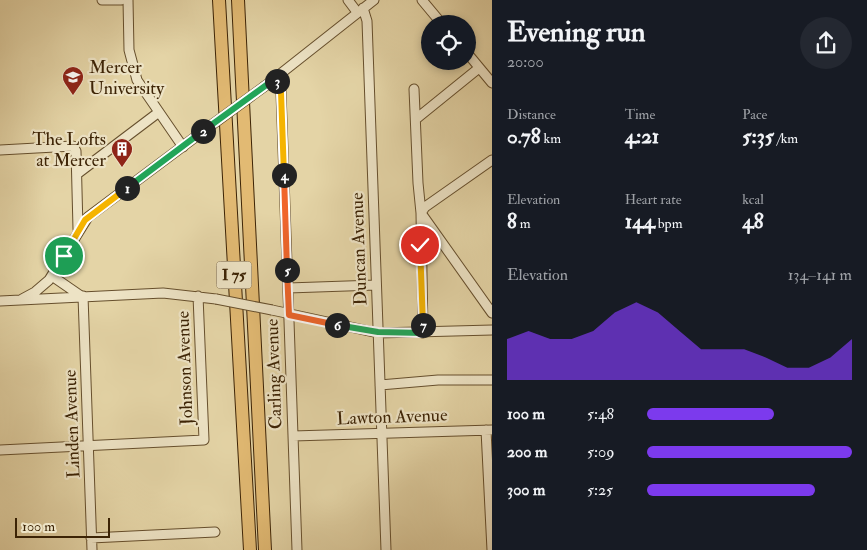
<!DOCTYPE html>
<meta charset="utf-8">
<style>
:root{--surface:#171b24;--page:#242831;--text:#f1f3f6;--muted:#9ea1a6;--accent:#7c3aed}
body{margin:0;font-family:"IM FELL Double Pica",serif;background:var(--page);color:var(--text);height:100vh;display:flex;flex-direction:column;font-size:19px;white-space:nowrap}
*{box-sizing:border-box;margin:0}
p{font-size:16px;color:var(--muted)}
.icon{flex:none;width:28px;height:28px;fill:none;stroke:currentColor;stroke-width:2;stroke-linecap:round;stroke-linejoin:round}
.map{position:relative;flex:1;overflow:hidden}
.sheet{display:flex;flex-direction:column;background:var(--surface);width:375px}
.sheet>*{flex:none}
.controls{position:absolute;left:421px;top:15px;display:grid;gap:10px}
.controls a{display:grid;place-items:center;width:55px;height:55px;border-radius:50%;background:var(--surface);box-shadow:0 2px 8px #0003;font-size:25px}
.scale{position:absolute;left:15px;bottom:12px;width:95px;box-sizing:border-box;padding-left:5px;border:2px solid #3c2305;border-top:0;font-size:14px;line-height:18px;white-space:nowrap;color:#3c2305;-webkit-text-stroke:4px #ede3c5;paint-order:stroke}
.pin{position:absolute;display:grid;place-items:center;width:42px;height:42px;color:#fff;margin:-21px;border:2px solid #fff;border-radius:50%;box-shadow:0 1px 5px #0007}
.km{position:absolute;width:25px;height:25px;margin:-12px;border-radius:50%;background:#222;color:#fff;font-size:14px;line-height:25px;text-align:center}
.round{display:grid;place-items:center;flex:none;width:52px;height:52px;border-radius:26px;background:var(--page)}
.overview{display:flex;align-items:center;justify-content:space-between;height:85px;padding:0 15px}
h1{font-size:28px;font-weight:700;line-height:38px}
.figures{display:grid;grid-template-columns:repeat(3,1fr);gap:8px;height:85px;padding:5px 15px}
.figures div{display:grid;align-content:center}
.figures b{font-size:21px;font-weight:700}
.figures small{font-size:14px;font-weight:400}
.figures p{font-size:14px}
.chart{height:140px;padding:10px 15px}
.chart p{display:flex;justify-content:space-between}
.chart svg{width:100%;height:90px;margin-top:5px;fill:var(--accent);opacity:.7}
ul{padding:0 15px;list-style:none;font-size:16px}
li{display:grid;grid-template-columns:80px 60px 1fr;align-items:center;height:38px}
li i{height:12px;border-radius:6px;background:var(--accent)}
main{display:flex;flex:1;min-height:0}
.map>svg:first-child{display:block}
</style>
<main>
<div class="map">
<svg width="492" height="550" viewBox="0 0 492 550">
<rect width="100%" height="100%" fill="#e4d4a6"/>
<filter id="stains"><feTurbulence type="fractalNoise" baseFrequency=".004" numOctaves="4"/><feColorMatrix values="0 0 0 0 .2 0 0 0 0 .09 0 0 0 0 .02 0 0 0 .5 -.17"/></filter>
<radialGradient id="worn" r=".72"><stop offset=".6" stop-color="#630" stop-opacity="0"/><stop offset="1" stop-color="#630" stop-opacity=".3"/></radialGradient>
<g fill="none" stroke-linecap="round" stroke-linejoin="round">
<g stroke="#664f2d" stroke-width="11">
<path id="minor" d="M102 0H121
M128 0 129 50 137 80 183 147
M348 0 357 12
M422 0 442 24
M363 8 367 21 386 550
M468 54 492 83
M276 78 281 92 297 550
M265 86 374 0
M414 89 418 183 421 213 492 313
M416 119 479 68
M0 150 73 146 76 151 78 229
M77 174 159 112
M52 276 81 296
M288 288 376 285
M83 296 92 550
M22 299 35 292 49 280 88 217 202 132
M0 301 163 293 216 299
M272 310 378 333 492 330
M423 333 421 213 425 207 492 160
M380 385 438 380H492
M486 430 492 550
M293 436 492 430
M0 450 204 440 198 296
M91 538 215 532"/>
</g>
<g stroke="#3c2305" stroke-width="14">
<path id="highway" d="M219 0 250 550
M238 0 265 550"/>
</g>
<use href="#minor" stroke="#ede3c5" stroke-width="9"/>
<use href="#highway" stroke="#e2ba73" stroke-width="12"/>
<g stroke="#664f2d" stroke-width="11" stroke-linecap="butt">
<path id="minor-bridge" d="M202 132 265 86
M216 299 272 310"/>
</g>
<use href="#minor-bridge" stroke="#ede3c5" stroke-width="9"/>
</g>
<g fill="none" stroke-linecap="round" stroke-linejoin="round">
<g stroke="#fff" stroke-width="10">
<path id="split-1" d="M64 256 85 220 127 188"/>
</g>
<g stroke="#fff" stroke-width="10">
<path id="split-2" d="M127 188 203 131"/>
</g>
<g stroke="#fff" stroke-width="10">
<path id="split-3" d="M203 131 276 78 277 81"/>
</g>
<g stroke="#fff" stroke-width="10">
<path id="split-4" d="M277 81 281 92 284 175"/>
</g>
<g stroke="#fff" stroke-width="10">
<path id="split-5" d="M284 175 287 270"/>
</g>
<g stroke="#fff" stroke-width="10">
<path id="split-6" d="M287 270 289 315 337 325"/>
</g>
<g stroke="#fff" stroke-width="10">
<path id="split-7" d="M337 325 378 332 423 333V325"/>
</g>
<g stroke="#fff" stroke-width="10">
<path id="split-8" d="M420 245 423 325"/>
</g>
<use href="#split-1" stroke="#f5b400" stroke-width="6"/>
<use href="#split-2" stroke="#22a559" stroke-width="6"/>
<use href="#split-3" stroke="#22a559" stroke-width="6"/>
<use href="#split-4" stroke="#f5b400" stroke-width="6"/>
<use href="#split-5" stroke="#f0652b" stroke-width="6"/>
<use href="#split-6" stroke="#f0652b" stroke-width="6"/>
<use href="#split-7" stroke="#22a559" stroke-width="6"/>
<use href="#split-8" stroke="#f5b400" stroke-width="6"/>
</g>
<defs>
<g id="university-pin" transform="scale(1.125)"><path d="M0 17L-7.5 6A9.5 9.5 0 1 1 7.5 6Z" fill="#8f2418" stroke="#ede3c5"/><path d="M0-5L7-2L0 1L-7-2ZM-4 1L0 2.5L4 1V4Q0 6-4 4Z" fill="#fff"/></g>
<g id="building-pin" transform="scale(1.125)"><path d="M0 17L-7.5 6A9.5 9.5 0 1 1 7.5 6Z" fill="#8f2418" stroke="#ede3c5"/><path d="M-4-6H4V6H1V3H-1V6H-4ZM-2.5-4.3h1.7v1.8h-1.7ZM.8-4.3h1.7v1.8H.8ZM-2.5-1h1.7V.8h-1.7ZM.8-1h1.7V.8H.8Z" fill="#fff"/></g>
</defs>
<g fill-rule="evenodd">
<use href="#university-pin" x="73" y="77"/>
<use href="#building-pin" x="122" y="149"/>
</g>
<g text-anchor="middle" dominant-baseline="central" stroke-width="4.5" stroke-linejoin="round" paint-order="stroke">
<rect fill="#ede3c5" stroke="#715d3f" stroke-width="1" x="216.5" y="261.5" width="35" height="27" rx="4"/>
<g font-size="16" font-weight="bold" fill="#3c2305">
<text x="234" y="275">I 75</text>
</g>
<g font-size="18" fill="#3c2305" stroke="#ede3c5" text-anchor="start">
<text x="89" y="67">Mercer<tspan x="89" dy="21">University</tspan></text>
<text x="106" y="139" text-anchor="end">The Lofts<tspan x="106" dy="21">at Mercer</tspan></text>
</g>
<g font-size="18" fill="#3c2305" stroke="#ede3c5">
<text transform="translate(359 249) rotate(-92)">Duncan Avenue</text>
<text transform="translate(185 368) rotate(-92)">Johnson Avenue</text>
<text transform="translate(274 374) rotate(-92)">Carling Avenue</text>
<text transform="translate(392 417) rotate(-2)">Lawton Avenue</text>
<text transform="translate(72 424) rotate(-92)">Linden Avenue</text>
</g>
</g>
<rect width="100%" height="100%" filter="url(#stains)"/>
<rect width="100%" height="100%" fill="url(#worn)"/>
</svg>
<div class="controls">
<a><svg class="icon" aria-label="locate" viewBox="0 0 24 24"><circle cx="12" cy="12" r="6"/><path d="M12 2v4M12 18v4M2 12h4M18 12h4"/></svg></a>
</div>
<div class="scale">100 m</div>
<div class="pin" style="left:64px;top:256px;background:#1e9e55"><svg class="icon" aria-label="arrive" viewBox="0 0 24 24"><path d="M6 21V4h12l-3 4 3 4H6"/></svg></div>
<div class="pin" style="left:420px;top:245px;background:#d93025"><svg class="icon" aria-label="check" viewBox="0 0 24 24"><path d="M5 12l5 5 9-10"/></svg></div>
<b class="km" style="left:127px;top:188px">1</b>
<b class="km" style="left:203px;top:131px">2</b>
<b class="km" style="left:277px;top:81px">3</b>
<b class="km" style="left:284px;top:175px">4</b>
<b class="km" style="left:287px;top:270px">5</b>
<b class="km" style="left:337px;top:325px">6</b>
<b class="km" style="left:423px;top:325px">7</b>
</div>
<section class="sheet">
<div class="overview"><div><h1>Evening run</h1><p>20:00</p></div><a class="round"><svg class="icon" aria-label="share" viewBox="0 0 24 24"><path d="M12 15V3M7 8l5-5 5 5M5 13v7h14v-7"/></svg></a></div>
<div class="figures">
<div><p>Distance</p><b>0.78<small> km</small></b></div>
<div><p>Time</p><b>4:21</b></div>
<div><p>Pace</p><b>5:35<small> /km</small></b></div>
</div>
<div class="figures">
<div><p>Elevation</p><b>8<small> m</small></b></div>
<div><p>Heart rate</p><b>144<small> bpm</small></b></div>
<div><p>kcal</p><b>48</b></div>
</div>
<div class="chart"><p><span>Elevation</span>134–141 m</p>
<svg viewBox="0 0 160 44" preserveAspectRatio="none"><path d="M0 44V24L10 20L20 24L30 24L40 20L50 11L60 6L70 11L80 20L90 29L100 29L110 29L120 33L130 38L140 38L150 33L160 24V44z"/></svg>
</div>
<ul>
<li><b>100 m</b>5:48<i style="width:62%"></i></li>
<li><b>200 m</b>5:09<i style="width:100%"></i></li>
<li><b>300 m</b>5:25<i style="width:82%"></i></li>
</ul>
</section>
</main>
